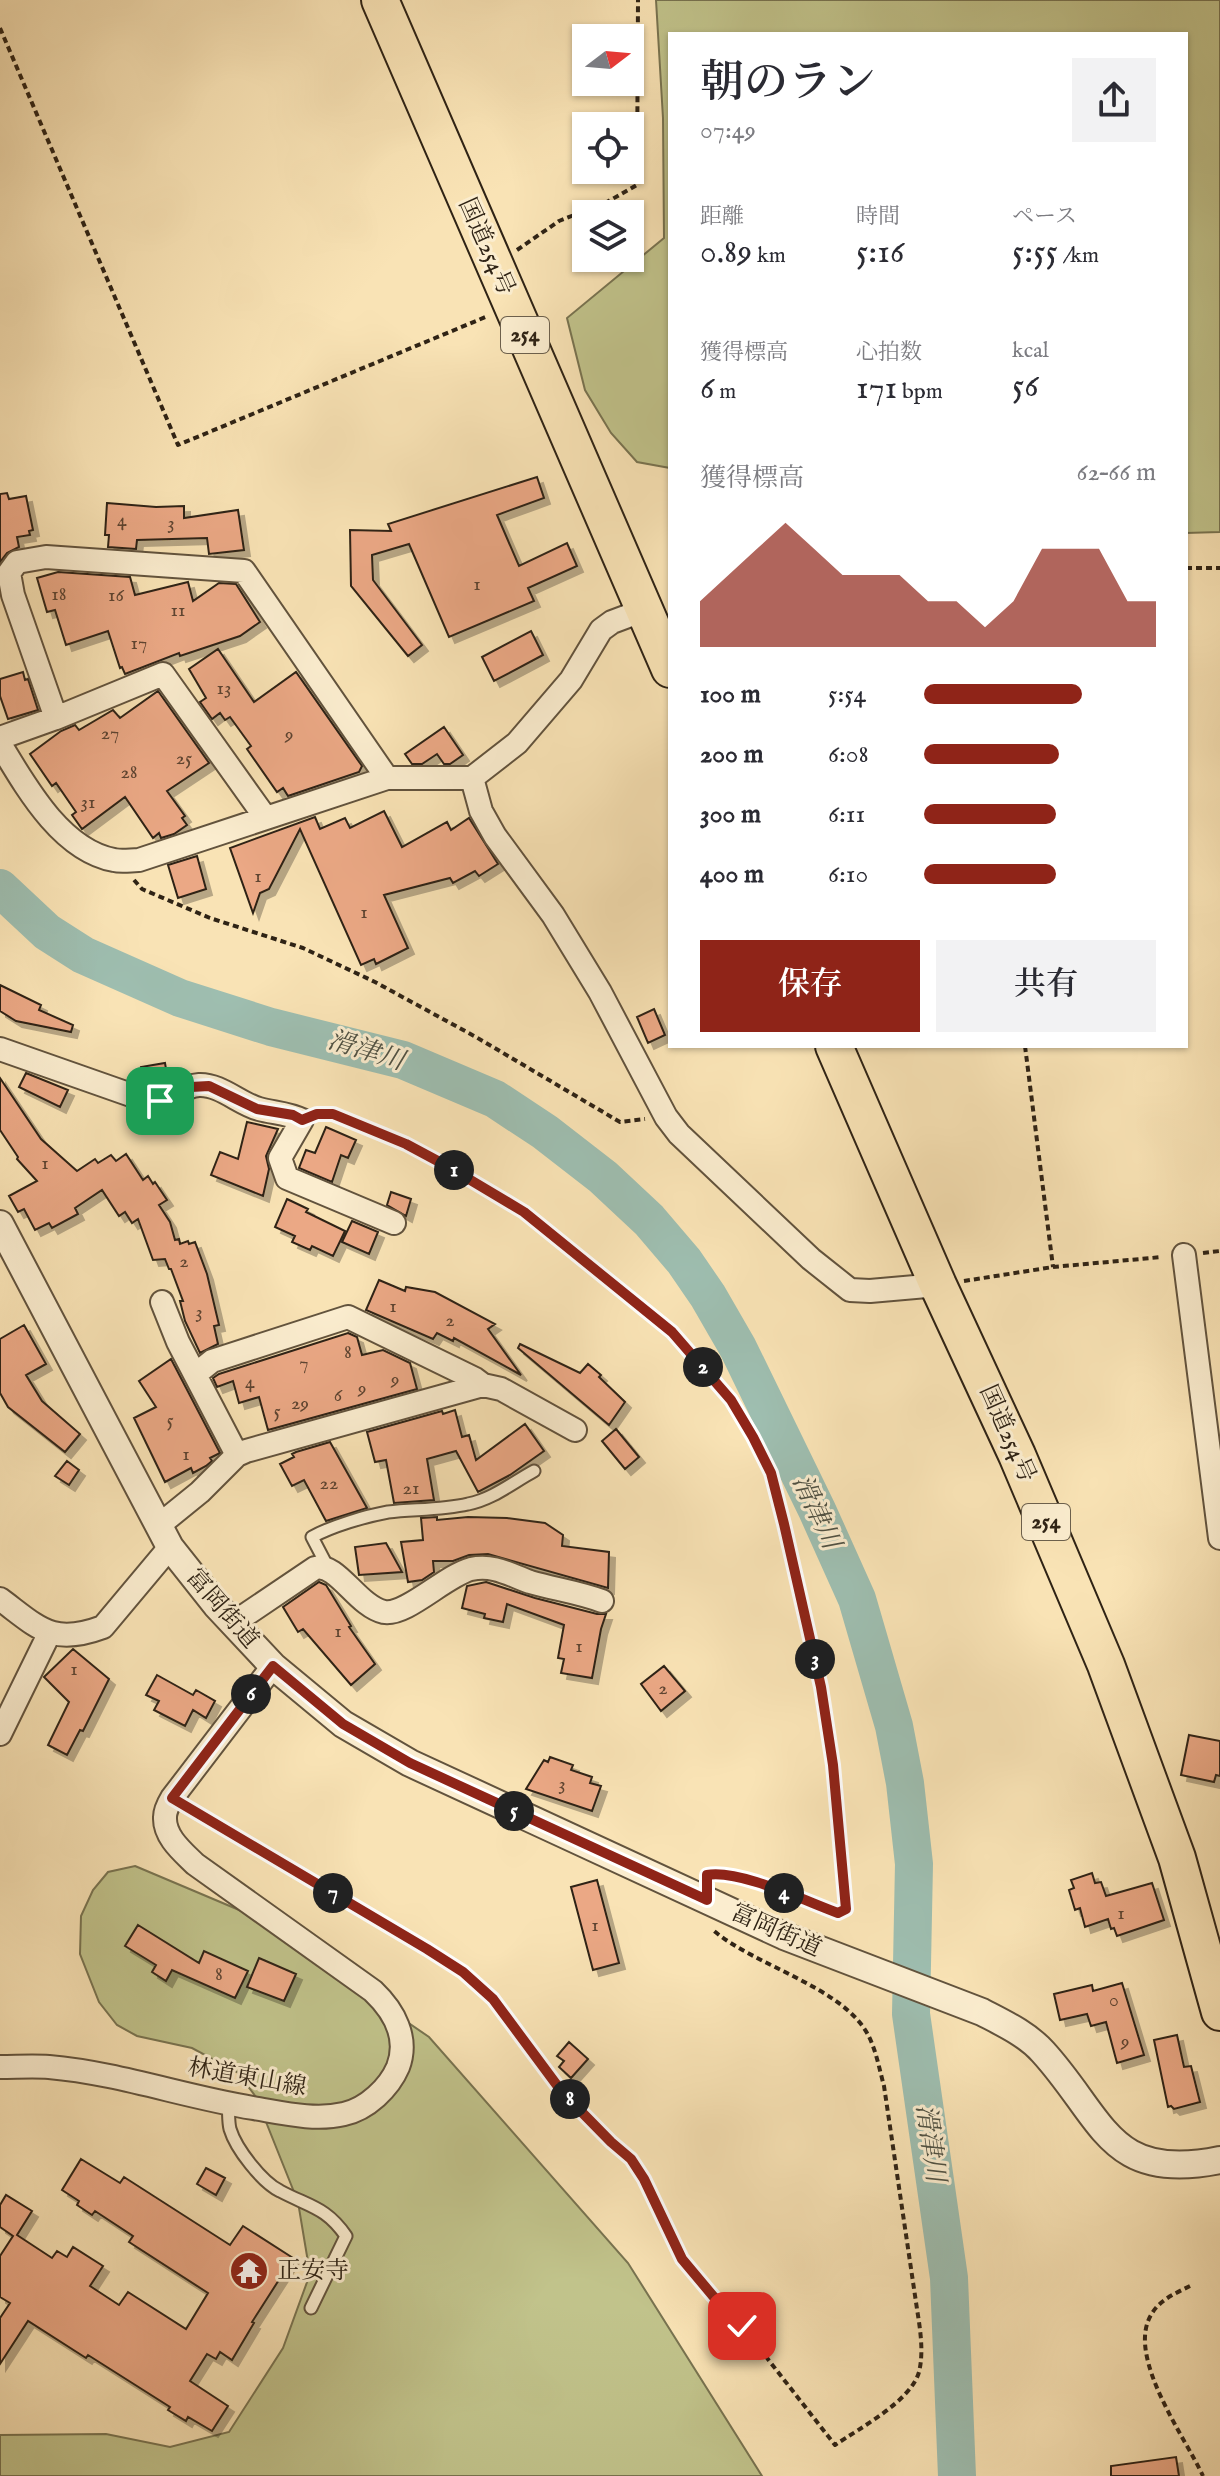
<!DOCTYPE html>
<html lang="ja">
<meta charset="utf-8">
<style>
:root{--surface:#fff;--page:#f2f2f3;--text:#2b2b33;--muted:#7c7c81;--accent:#8f2418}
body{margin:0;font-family:"IM FELL English","Noto Serif JP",serif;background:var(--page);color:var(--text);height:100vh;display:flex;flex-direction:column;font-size:30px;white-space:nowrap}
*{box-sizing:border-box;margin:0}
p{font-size:26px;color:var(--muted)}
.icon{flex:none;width:44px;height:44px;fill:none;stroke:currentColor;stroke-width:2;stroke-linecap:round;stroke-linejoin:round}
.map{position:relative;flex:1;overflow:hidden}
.drawer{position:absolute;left:668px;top:32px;width:520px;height:1016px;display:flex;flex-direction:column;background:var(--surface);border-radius:0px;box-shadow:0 2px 6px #0004}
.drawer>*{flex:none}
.needle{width:52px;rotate:74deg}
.tools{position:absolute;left:572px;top:24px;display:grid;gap:16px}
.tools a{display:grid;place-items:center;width:72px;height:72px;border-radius:0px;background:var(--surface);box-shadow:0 2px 6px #0004;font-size:40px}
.pin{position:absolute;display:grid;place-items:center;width:68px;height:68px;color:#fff;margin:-34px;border-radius:16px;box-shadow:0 4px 12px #0006}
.km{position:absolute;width:40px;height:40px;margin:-20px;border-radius:50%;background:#222;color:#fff;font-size:22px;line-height:40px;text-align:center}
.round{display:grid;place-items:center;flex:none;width:84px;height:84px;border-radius:0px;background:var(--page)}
.overview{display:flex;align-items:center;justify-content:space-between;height:136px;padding:0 32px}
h1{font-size:44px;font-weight:600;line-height:60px}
.figures{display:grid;grid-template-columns:repeat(3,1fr);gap:12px;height:136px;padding:8px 32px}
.figures div{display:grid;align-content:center}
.figures b{font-size:34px;font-weight:600}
.figures small{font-size:22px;font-weight:400}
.figures p{font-size:22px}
.chart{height:224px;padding:16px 32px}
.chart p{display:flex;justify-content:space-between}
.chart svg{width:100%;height:144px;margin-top:8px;fill:var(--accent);opacity:.7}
.cta{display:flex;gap:16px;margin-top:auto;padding:16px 32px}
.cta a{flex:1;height:92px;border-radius:0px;background:var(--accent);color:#fff;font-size:32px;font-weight:600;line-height:92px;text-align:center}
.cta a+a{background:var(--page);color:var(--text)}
ul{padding:0 32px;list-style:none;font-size:26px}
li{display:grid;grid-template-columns:128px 96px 1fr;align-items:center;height:60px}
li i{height:20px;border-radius:10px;background:var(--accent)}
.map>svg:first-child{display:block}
</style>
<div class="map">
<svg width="1220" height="2476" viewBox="0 0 1220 2476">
<defs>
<filter id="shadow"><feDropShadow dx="6" dy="6" stdDeviation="0" flood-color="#0004"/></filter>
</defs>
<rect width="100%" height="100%" fill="#f9e3b5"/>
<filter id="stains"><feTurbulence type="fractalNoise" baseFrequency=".0025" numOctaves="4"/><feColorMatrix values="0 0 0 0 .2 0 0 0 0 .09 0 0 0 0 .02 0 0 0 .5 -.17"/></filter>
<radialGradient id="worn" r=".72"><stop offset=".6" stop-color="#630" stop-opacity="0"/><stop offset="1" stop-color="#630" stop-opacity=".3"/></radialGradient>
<path fill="#c1c38b" stroke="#787350" stroke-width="2" d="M656 0H1220V532L1186 533V34H670V468L637 462 611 433 585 390 567 318 664 238 663 118Z
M135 1866 251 1915 429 2037 628 2263 762 2476H0V2435L106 2434 170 2447 229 2432 283 2348 310 2274 298 2202 256 2097 237 2072 192 2048 137 2036 117 2025 99 2002 80 1954 81 1916 93 1890 108 1872Z"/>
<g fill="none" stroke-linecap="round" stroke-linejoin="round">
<path stroke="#9ebeb0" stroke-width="38" d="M0 888 47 932 83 955 180 998 271 1027 403 1060 495 1099 545 1132 603 1177 649 1220 684 1261 708 1296 738 1348 817 1510 857 1599 894 1726 905 1783 914 1864 911 2014 949 2278 957 2476"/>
</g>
<path fill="#eba885" stroke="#2f2315" stroke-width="2" filter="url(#shadow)" d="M537 477 544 498 497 515 519 566 567 543 577 566 528 588 534 601 449 637 409 544 372 555 373 580 422 645 408 656 351 586 350 530 391 531 388 524Z
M7 493 9 499 26 496 33 530 29 531 30 535 17 537 19 547 7 553 0 562V494Z
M107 503 156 507 184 506V518L238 510 244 550 209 554 207 538 137 540 136 549 108 547 109 535H105Z
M58 572 130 577 135 595 188 582 193 601 219 583 236 584 260 622 240 636 180 656 179 653 125 674 122 667 120 668 108 631 66 645 55 610 47 612 37 578Z
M531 631 543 655 494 681 482 657Z
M218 649 254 702 296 672 362 766 359 772 288 796 283 788 277 792 247 749 251 746 230 717 225 720 220 713 212 719 200 702 206 698 189 669Z
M23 672 25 680 28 679 38 710 8 719 0 696V679Z
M158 691 209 763 167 791 185 816 182 818 187 825 174 834 161 838 159 833 153 838 125 797 82 829 72 815 76 812 56 783 52 786 30 754 61 731 75 725 79 730 113 710 120 718Z
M444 727 463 755 450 764H444L437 754 422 764H412L405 754Z
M384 811 402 847 447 822 451 830 469 818 498 864 479 876 475 871 453 883 450 878 384 895 408 948 376 964 374 959 361 965 300 829 269 889 260 893 253 913 230 848 315 817 320 829 345 818 350 828Z
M197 856 206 889 178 898 168 865Z
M0 985 41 1005 39 1010 73 1025 71 1032 16 1021 0 1011Z
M654 1009 665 1035 648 1043 637 1017Z
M165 1063 168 1081 144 1085 141 1067Z
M26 1073 68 1090 60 1107 19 1087Z
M0 1078 41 1139 77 1171 95 1159 98 1163 111 1155 116 1161 126 1154 143 1180 148 1176 153 1184 155 1182 167 1200 159 1205 170 1222 175 1240 179 1239 180 1244 188 1241 189 1244 195 1242 207 1274 219 1325 214 1326 218 1344 200 1353 185 1321 180 1301H183L171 1269H169L165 1259 153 1260 138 1219 132 1223 125 1212 119 1216 102 1190 75 1208 78 1214 52 1228 49 1223 35 1230 24 1209 18 1212 9 1196 37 1181 17 1159 18 1157 0 1130Z
M247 1122 278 1129 266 1156 269 1169 263 1196 211 1175 220 1152 238 1159Z
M326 1127 356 1140 348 1158 341 1155 332 1182 299 1168 306 1150 315 1153Z
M391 1192 411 1199 406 1216 387 1205Z
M287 1199 308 1209 306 1212 345 1231 333 1256 312 1246 310 1250 292 1242 295 1236 275 1227Z
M352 1221 378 1232 369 1254 342 1242Z
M379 1280 405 1291 406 1287 435 1292 495 1324 488 1329 521 1375 454 1338 453 1341 437 1333 433 1339 366 1310Z
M24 1325 46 1364 26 1375 42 1401 80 1434 65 1452 8 1407 0 1393V1339Z
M348 1333 357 1337 362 1355 383 1350 410 1363 417 1389 268 1430 259 1397 239 1403 233 1381 217 1387 213 1378 219 1374Z
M520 1344 580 1373 588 1364 601 1375 599 1377 625 1402 609 1425 518 1348Z
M171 1359 220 1453 210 1458 212 1461 206 1466 193 1473 191 1468 165 1482 134 1418 156 1407 139 1381Z
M455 1410 462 1437 469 1435 476 1460 525 1424 544 1451 510 1475 478 1492 456 1451 427 1459 434 1500 394 1503 386 1460 375 1462 367 1432 442 1411 443 1414Z
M616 1429 639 1457 625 1469 602 1441Z
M330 1442 367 1508 326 1521 304 1480 292 1486 280 1464 294 1457 292 1454 296 1452Z
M67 1461 79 1470 69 1485 55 1476Z
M437 1517V1520L468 1517 507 1518 545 1523 563 1535 562 1546 609 1552 608 1588 488 1554 469 1555 453 1561H433L434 1572 422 1580 408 1582 401 1542 423 1540 421 1518Z
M386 1543 402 1572 359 1575 355 1547Z
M319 1582 326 1585 351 1626 349 1627 375 1664 351 1685 303 1629 298 1632 283 1607Z
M486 1582 535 1598 597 1614H606L601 1629 592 1678 561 1673 564 1659 558 1658 564 1625 507 1604 503 1622 484 1618 485 1614 462 1608 467 1586Z
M73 1649 109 1679 83 1731 80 1730 67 1755 48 1745 69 1702 44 1677Z
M664 1666 685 1691 661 1711 641 1684Z
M157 1675 193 1695 196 1690 215 1701 206 1718 193 1710 185 1726 154 1710 159 1701 146 1695Z
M1189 1735 1220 1741V1776L1216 1775 1214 1782 1181 1775Z
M550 1757 573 1765 571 1770 592 1777 590 1783 601 1786 592 1811 526 1789 544 1760 548 1762Z
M1092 1873 1095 1883 1101 1882 1106 1896 1152 1883 1164 1920 1117 1936 1114 1928 1111 1929 1108 1919 1085 1927 1080 1908 1075 1910 1069 1890 1074 1888 1071 1880Z
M597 1880 619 1963 593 1970 571 1887Z
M138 1925 199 1963 204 1951 248 1971 235 1998 172 1970 166 1981 152 1972 156 1965 125 1946Z
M259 1958 296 1974 284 2001 247 1987Z
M1122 1983 1144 2055 1117 2063 1106 2022 1091 2026 1087 2014 1060 2020 1054 1994 1092 1985 1093 1991Z
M1177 2035 1184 2067 1191 2066 1200 2102 1174 2109 1171 2106 1168 2107 1154 2040Z
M569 2042 588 2059 571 2078 559 2067 564 2061 557 2056Z
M81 2159 120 2183 124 2177 230 2245 243 2226 293 2258 252 2322 254 2323 232 2360 220 2352 216 2359 207 2354 190 2381 228 2406 212 2431 188 2417 186 2421 168 2410 170 2407 88 2355 86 2358 28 2321 0 2364V2318L10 2303 0 2297V2256L13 2236 0 2227V2205L6 2195 32 2211 17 2235 52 2258 57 2251 67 2257 73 2247 103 2266 90 2286 119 2305 128 2292 186 2329 208 2293 129 2242 133 2236 95 2211 92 2215 77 2205 79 2201 62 2190Z
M206 2168 225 2178 216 2195 197 2184Z
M1176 2457 1179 2476H1111V2466Z"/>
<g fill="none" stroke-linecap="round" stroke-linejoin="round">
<g stroke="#62533d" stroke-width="15">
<path id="service" d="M322 1566 324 1560 312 1537C332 1526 366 1516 388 1512 415 1509 442 1510 468 1504 493 1499 512 1483 534 1471
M228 2104C229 2112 228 2121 230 2129 236 2149 262 2182 280 2191 310 2207 326 2207 346 2236L311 2308"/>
</g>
<g stroke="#62533d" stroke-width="26">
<path id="minor" d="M56 718 163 674 265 817
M0 738 56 718 13 595 9 573 17 562 46 557 244 571 387 778
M0 744C26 787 61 850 114 860 122 862 131 860 139 860L387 778H472L517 743 571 680 601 630 612 622 644 610
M472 778 481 811 495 836 553 915 600 992 666 1117 679 1134 811 1259 850 1290 870 1291 938 1285
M0 1049 151 1102C168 1101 182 1086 199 1085 220 1084 240 1104 259 1109 274 1113 288 1113 302 1120L280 1158 287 1178 394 1223
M1184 1255 1220 1538
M162 1302 178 1342 237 1455
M196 1374 212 1361 348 1317 475 1379 483 1385
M158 1526 200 1492 237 1455 246 1451 483 1385 501 1389 575 1430
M0 1599C39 1628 52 1646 103 1627L170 1547
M232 1624 315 1568C337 1562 357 1606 384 1612 406 1616 445 1576 471 1569 494 1564 510 1575 530 1582 554 1589 578 1592 602 1601
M0 1734 49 1634
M0 2067C16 2067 33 2066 49 2067 118 2073 185 2097 253 2108 283 2113 315 2121 344 2114 367 2109 389 2088 398 2067 409 2038 394 2011 373 1991L195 1864C183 1852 164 1837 165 1817 165 1812 169 1803 172 1798L273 1666"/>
</g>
<g stroke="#62533d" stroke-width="30">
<path id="tertiary" d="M0 1224 170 1547 216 1605 273 1666 343 1724 410 1763 784 1936 982 2012C1003 2023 1027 2034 1043 2052 1104 2119 1109 2183 1220 2160"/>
</g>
<g stroke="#2f2315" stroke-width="40">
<path id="trunk" d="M380 0 670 669
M834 1046 938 1285 1017 1455 1106 1665 1177 1858 1220 2012"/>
</g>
<path stroke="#2f2315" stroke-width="4" stroke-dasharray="6 4" stroke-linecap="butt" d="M0 28 178 445 488 316
M517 250 559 221 607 202 637 185 638 0
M1186 568H1220
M134 880 142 889 210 918 303 948 375 982 476 1037 620 1122 645 1119
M1025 1046 1053 1267
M321 1114H333L406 1144 447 1166 524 1212 672 1332 731 1400 753 1437 771 1473 784 1524 821 1687 833 1765 846 1909 838 1913C808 1902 738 1869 710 1875
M1203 1253 1220 1251
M964 1281 1053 1267 1162 1257
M191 1809 427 1949 463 1972 493 1999 562 2092 611 2142 631 2159 644 2179 682 2259 742 2326 835 2445C860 2428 911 2401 919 2372 924 2352 920 2328 917 2309L884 2086C879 2068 876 2049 867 2033 841 1987 756 1966 714 1931
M1190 2286C1176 2293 1159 2300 1151 2315 1126 2357 1185 2437 1203 2476"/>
<use href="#service" stroke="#fbedcf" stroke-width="11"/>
<use href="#minor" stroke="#fbedcf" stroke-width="22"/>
<use href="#tertiary" stroke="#fbedcf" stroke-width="26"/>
<use href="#trunk" stroke="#f9e3b5" stroke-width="36"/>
</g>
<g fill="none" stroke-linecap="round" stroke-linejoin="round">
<g stroke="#fff" stroke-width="16">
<path id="route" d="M160 1101 191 1087 209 1086 257 1109 293 1115 302 1120 317 1114H333L406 1144 447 1166 524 1212 672 1332 731 1400 753 1437 771 1473 784 1524 821 1687 833 1765 846 1909 838 1913C805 1901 739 1869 707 1875V1900L410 1763 343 1724 273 1666 172 1798 427 1949 463 1972 493 1999 562 2092 611 2142 631 2159 644 2179 682 2259 713 2296 742 2326"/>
</g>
<use href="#route" stroke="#8f2418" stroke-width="10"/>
</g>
<defs>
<g id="temple-disc" transform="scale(2)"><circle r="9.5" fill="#8f2418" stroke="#fbedcf"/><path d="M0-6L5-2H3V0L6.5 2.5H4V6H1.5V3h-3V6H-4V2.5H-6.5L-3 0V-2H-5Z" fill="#fff"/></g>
</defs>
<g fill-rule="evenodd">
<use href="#temple-disc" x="249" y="2271"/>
</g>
<g text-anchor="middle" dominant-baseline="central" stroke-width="6" stroke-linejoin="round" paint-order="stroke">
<g font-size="20" fill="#5e4431">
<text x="122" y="520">4</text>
<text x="171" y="523">3</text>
<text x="477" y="584">1</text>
<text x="59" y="594">18</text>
<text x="116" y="595">16</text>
<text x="178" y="610">11</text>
<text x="139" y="643">17</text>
<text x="224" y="688">13</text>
<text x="110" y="733">27</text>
<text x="289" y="734">9</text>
<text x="184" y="758">25</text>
<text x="129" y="772">28</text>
<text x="88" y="802">31</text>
<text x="258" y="876">1</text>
<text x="364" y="912">1</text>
<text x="45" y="1163">1</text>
<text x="184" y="1261">2</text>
<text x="393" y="1306">1</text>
<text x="199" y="1312">3</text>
<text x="450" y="1320">2</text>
<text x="348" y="1352">8</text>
<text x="304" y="1363">7</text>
<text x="395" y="1379">9</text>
<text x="250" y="1382">4</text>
<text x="362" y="1388">9</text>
<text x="338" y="1395">6</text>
<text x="300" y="1403">29</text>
<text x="277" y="1411">5</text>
<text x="170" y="1420">5</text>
<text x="186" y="1454">1</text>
<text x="329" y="1483">22</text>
<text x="411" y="1488">21</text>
<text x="338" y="1631">1</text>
<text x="579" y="1646">1</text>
<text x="74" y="1669">1</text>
<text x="663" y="1688">2</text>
<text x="562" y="1784">3</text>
<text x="1121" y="1913">1</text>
<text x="595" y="1925">1</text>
<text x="219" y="1974">8</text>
<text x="1114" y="2000">0</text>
<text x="1125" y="2041">9</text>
</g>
<g fill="#fbedcf" stroke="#6c604d" stroke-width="2">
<rect x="501" y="317" width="48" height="36" rx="6"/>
<rect x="1022" y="1504" width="48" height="36" rx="6"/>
</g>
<g font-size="22" font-weight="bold" fill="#2f2315">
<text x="525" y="335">254</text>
<text x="1046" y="1522">254</text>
</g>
<g font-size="24" fill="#2f2315" stroke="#fbedcf">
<text transform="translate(486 247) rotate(66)">国道254号</text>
<text transform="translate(1007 1434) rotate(66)">国道254号</text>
<text transform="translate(222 1609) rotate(49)">富岡街道</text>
<text transform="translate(776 1931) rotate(24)">富岡街道</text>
<text transform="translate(247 2078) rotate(10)">林道東山線</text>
</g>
<g font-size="24" fill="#2f2315" stroke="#fbedcf" text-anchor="start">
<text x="277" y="2271">正安寺</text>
</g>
<g font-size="26" font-style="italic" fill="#505244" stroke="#fbedcf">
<text transform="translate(366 1051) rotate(17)">滑津川</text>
<text transform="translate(816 1512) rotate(65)">滑津川</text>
<text transform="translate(930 2143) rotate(82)">滑津川</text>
</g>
</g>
<rect width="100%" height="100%" filter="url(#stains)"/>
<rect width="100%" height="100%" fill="url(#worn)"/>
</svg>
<div class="tools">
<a><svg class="needle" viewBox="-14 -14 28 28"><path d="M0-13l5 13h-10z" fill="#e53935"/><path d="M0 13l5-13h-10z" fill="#7c7c81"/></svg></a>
<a><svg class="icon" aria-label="locate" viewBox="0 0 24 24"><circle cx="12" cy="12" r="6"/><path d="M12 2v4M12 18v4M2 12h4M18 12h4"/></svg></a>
<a><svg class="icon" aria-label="layers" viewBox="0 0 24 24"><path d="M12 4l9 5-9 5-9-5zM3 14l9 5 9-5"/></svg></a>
</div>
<div class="pin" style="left:160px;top:1101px;background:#1e9e55"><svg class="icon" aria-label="arrive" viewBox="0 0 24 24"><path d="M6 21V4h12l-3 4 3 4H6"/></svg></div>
<div class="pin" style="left:742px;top:2326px;background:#d93025"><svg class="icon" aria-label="check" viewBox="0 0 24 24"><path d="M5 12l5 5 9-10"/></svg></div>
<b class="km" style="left:454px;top:1170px">1</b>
<b class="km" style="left:703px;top:1367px">2</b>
<b class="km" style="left:815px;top:1659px">3</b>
<b class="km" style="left:784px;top:1893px">4</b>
<b class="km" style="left:514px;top:1811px">5</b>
<b class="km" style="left:251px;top:1694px">6</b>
<b class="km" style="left:333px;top:1893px">7</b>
<b class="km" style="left:570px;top:2099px">8</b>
<section class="drawer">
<div class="overview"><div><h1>朝のラン</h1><p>07:49</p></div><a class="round"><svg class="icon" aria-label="share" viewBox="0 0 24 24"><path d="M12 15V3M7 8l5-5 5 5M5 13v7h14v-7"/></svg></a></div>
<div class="figures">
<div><p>距離</p><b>0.89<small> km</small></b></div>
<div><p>時間</p><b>5:16</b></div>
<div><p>ペース</p><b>5:55<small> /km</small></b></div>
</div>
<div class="figures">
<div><p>獲得標高</p><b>6<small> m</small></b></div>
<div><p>心拍数</p><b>171<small> bpm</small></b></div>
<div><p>kcal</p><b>56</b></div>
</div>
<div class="chart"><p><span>獲得標高</span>62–66 m</p>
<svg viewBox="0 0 160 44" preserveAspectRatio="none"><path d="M0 44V30L10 22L20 14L30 6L40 14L50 22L60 22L70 22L80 30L90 30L100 38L110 30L120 14L130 14L140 14L150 30L160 30V44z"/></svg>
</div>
<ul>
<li><b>100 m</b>5:54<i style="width:68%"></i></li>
<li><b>200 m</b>6:08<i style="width:58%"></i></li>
<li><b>300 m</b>6:11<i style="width:57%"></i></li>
<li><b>400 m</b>6:10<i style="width:57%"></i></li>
</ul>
<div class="cta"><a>保存</a><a>共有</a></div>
</section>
</div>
